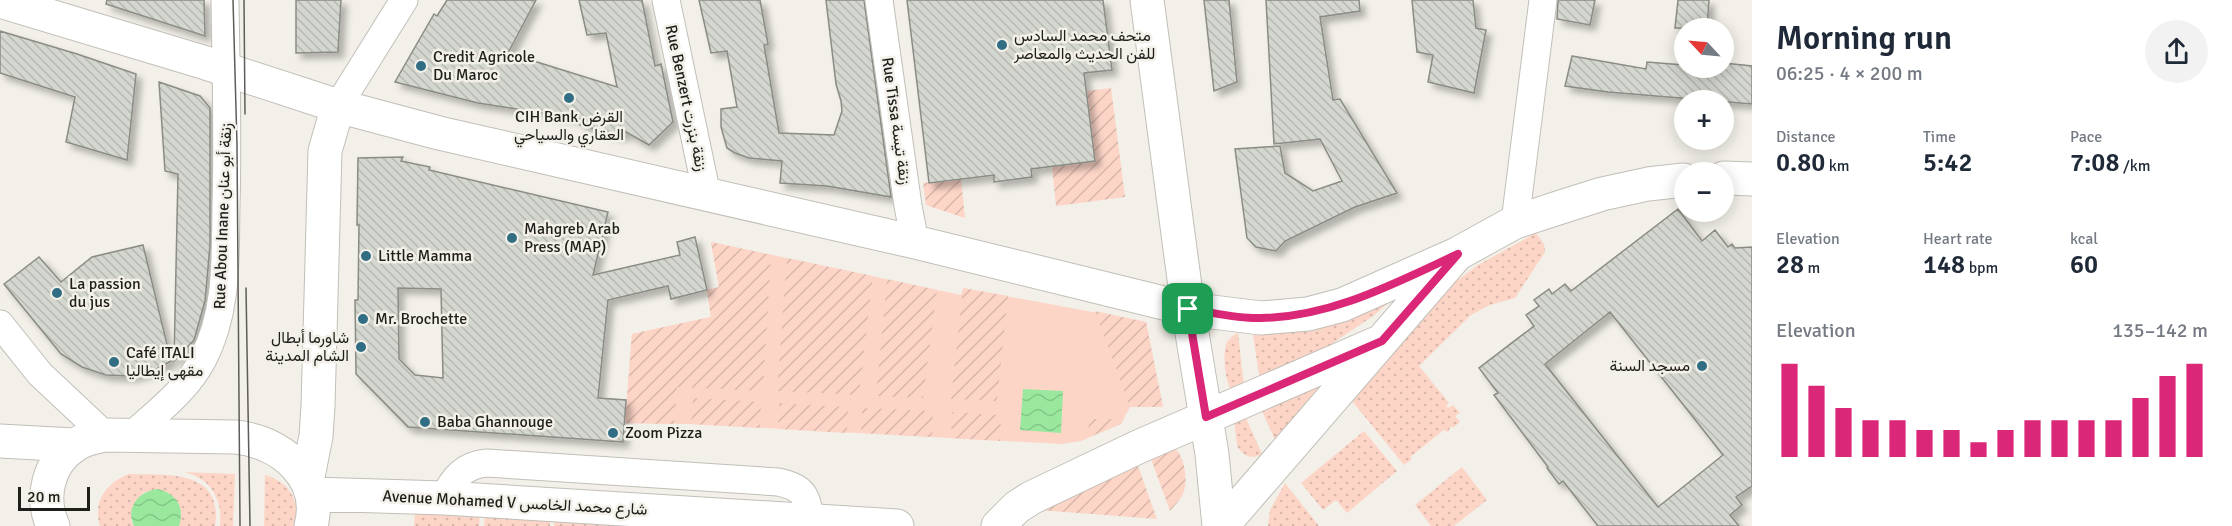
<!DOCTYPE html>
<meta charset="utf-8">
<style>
:root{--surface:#fff;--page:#f2f2f3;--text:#1f2937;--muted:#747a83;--accent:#db2777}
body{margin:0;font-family:Signika,Vazirmatn,sans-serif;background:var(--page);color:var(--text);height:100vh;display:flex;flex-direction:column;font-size:22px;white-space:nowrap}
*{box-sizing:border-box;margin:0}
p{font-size:20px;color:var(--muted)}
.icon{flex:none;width:33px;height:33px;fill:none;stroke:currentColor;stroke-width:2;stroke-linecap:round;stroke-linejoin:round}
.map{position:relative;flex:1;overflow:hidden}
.panel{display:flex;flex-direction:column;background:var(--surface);width:480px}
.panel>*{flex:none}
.needle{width:39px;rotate:296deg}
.fabs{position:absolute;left:1674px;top:18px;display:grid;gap:12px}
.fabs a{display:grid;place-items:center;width:60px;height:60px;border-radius:50%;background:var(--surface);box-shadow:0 3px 15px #0003;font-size:30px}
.scale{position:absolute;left:18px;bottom:15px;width:72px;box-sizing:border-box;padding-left:6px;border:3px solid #1f1e1b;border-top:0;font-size:16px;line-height:21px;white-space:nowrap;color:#1f1e1b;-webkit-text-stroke:4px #f2f0e8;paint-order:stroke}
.pin{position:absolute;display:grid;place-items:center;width:51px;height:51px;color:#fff;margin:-26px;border-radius:12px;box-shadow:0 3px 9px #0006}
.round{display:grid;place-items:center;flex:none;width:63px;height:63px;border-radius:32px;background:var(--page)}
.summary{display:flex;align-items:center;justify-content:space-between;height:102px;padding:0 24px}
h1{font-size:33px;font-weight:600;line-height:45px}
.metrics{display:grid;grid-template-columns:repeat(3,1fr);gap:9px;height:102px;padding:6px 24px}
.metrics div{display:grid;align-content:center}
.metrics b{font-size:26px;font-weight:600}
.metrics small{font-size:16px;font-weight:400}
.metrics p{font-size:16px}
.chart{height:168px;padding:12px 24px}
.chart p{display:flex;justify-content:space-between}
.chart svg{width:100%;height:108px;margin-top:6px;stroke:var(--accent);stroke-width:6}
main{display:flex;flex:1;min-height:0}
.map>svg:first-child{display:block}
</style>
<main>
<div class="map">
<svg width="1752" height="526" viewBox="0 0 1752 526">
<defs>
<pattern id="grass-dots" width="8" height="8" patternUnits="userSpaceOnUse" patternTransform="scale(1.5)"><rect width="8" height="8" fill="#fdd5c7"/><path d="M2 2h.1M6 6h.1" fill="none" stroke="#d8b6aa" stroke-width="1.8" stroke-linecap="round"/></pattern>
<pattern id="garden-furrows" width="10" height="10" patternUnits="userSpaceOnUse" patternTransform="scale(1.5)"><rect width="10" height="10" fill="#fdd5c7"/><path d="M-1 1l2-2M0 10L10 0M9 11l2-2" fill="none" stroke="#d8b6aa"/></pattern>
<pattern id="water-waves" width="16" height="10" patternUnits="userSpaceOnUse" patternTransform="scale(1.5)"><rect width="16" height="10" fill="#99e89e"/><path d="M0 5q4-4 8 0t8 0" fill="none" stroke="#83c788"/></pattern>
<pattern id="building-back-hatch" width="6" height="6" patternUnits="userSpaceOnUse" patternTransform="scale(1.5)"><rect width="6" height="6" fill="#d4d7cf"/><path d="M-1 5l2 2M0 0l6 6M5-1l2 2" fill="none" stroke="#b6b8b1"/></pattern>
<filter id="shadow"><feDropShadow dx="5.5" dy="5.5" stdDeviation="3" flood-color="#0004"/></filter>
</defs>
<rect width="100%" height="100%" fill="#f2f0e8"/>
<path fill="url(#grass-dots)" d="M1536 233 1544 244 1545 252 1515 298 1490 305 1471 315 1419 366 1449 403 1446 406 1448 408 1453 405 1460 413 1455 416 1460 422 1453 428 1451 426 1448 432 1444 430 1410 457 1412 459 1404 465 1348 396 1443 291 1478 265Z
M1394 298 1373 316 1327 347 1260 381 1253 335 1292 331Z
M1238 333 1244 386 1231 390C1225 380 1222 353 1227 342 1230 338 1233 335 1238 333Z
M1334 373 1275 440 1261 409Z
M1245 416 1262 454C1252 460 1243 456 1237 446L1234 421Z
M1364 431 1397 471 1347 513 1336 500 1323 510 1301 483Z
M1462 467 1487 500 1454 526H1431L1415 505Z
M183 472 235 474 233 526H220C223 499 210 477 183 472Z
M129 474C167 475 224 469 215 526H178L181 518 158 489 143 493 131 521 134 526H100C92 502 107 482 129 474Z
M265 475C291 483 299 500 297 526H264Z
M1285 483 1319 526H1268L1270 510Z
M415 512 480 515 479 526H414Z
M485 517 550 520V526H484Z
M554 520 617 525V526H554Z"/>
<path fill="#fdd5c7" d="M711 242 961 295 963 288 1146 322 1163 407H1130L1121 424 1081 441 1062 444 691 424 625 423 632 334 711 317 707 290 719 287Z"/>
<path fill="url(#garden-furrows)" d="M1111 88 1125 197 1056 206 1052 167 1095 161 1086 91Z
M961 179 965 218 926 205 923 183Z
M711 242 771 255 763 391 677 387 674 424 625 423 632 334 711 317 707 290 719 287Z
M787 258 873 276 859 395 777 391Z
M887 279 937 290 923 398 876 396Z
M963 288 1008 296 997 401 951 399Z
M1095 311 1146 322 1163 407H1130Z
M693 398 761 402 760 428 691 424Z
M779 403 848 407 847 433 778 429Z
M862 408 933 411 932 437 861 433Z
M952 412 1001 415 1000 441 951 438Z
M1088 419H1118L1121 424 1089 437Z
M1175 449C1184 454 1188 480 1184 491 1182 498 1175 505 1170 511L1151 459Z
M1138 466 1157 519 1039 510Z"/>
<path fill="url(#water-waves)" d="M1023 389 1063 391 1061 433 1020 430Z
M158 489C177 494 185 507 179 526H134C125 507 139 491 158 489Z"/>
<path fill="url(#building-back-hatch)" stroke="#8a8c85" stroke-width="1.5" fill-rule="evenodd" filter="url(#shadow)" d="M107 0H204L205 36 106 4Z
M296 0H341L338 52 296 53Z
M447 0H536L508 53 617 87 606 33 587 35 579 0H642L655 66 661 64 673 122 649 145 626 132 622 136 580 125 582 119 478 103 395 82 434 14 437 16Z
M699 0H760L768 44 764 45 779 133 834 135 842 111 841 101 836 84 826 0H864L891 197 827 186 780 183 782 161 749 158 735 153 727 148 721 127V109L737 107 727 51 711 53Z
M907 0H1103L1112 70 1084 73 1095 161 1031 169 1032 177 994 182V175L929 183Z
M1204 0H1229L1237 82 1214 91Z
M1266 0H1359L1360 11 1320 17 1333 100 1340 99 1397 193 1355 207 1285 241 1276 251 1256 247 1247 238 1235 149 1280 146 1285 173 1313 191 1342 181 1320 139 1274 144Z
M1412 0H1473L1476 28 1486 30 1474 93 1428 82 1433 55 1417 52Z
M1558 0H1595L1590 25 1557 19Z
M1678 0H1709L1707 28H1675Z
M0 31 77 54 136 74 127 160 66 142 75 97 0 73Z
M1572 56 1646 69 1647 62 1684 65V68H1724V63L1752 66V104L1608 92 1565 86Z
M159 82 200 96 210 108V245L205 301 194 340 174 361 178 174 165 171Z
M403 157 401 161 430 167 429 170 608 212 593 275 680 255 677 242 695 237 707 290 671 299 668 286 608 300 598 398 626 400 623 442 408 427 356 374 355 300H358L359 225H357L358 158ZM398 288 441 289 443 378 415 375 399 359Z
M1678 209 1702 241 1715 230 1728 247 1732 244 1735 248 1752 247V486L1736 497 1742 505 1730 515 1739 526H1598L1563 481 1559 484 1547 468 1548 467 1494 395 1498 393 1479 368 1534 326 1526 315 1539 306 1534 300 1549 289 1552 294 1565 284 1571 291ZM1610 312 1723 455 1658 507 1545 364Z
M143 245 171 361 155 370 131 376 106 375 82 367 61 354 4 284 39 257 61 282 92 257Z"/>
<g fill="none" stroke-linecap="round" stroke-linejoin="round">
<g stroke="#c1bfb8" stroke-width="29">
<path id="minor" d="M666 0 707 195
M879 0 908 206 915 242
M338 106 404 0
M1515 222 1543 0
M0 324 40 374 105 435
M132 435C157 412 187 390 203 359 228 311 225 259 226 206 228 137 226 69 225 0
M444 498C453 478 464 465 487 463L778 482C803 487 807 495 810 520"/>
</g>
<g stroke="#c1bfb8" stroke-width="35">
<path id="major" d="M1147 0 1188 309 1212 454 1219 526
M0 1 206 63 338 106 439 133 915 242 1188 309 1261 318 1308 314 1342 305 1457 254
M1724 178 1752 179
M0 441 74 445
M307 482 316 436 318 406 325 151 338 106
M312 494 444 498 897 526
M53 526C40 498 48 463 74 446 83 439 94 437 105 435L235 437C280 441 324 477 311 526
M998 526 1017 507 1031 498 1138 447 1375 344
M1222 526 1457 254 1515 222 1558 208 1602 194 1648 184 1684 180"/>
</g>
<use href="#minor" stroke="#fff" stroke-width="27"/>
<use href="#major" stroke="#fff" stroke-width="33"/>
<path stroke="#5e5c58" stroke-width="1.5" d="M233 0 237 145 240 526
M244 0 245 114
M246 288 250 526"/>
</g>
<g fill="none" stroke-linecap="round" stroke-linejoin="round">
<g stroke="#fff" stroke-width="12">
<path id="route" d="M1458 254 1382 341 1206 417 1188 309C1212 312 1237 319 1261 318 1332 317 1395 283 1458 254Z"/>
</g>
<use href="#route" stroke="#db2777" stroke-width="8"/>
</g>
<g fill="#316e84" stroke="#f2f0e8" stroke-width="2">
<circle cx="1002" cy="45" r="6"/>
<circle cx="421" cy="66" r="6"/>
<circle cx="569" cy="98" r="6"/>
<circle cx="512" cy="238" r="6"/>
<circle cx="366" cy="256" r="6"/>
<circle cx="57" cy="293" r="6"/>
<circle cx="363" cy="319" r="6"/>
<circle cx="361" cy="347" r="6"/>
<circle cx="114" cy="362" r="6"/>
<circle cx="1702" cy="366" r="6"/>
<circle cx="425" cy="422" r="6"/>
<circle cx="613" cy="433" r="6"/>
</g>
<g text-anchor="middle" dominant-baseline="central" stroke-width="5" stroke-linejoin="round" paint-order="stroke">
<g font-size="16" fill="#1f1e1b" stroke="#f2f0e8" text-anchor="start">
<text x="1014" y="36">متحف محمد السادس<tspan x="1014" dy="18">للفن الحديث والمعاصر</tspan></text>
<text x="433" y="57">Credit Agricole<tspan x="433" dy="18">Du Maroc</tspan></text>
<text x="569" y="117" text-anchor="middle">CIH Bank القرض<tspan x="569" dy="18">العقاري والسياحي</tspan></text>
<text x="524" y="229">Mahgreb Arab<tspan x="524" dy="18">Press (MAP)</tspan></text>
<text x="378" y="256">Little Mamma</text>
<text x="69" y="284">La passion<tspan x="69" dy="18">du jus</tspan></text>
<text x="375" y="319">Mr. Brochette</text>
<text x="349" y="338" text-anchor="end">شاورما أبطال<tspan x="349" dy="18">الشام المدينة</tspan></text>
<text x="126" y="353">Café ITALI<tspan x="126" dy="18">مقهى إيطاليا</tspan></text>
<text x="1690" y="366" text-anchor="end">مسجد السنة</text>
<text x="437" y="422">Baba Ghannouge</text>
<text x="625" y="433">Zoom Pizza</text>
</g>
<g font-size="16" fill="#1f1e1b" stroke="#f2f0e8">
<text transform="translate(686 98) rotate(78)">Rue Benzert زنقة بنزرت</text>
<text transform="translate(896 121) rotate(82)">Rue Tissa زنقة تيسة</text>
<text transform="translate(223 216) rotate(-88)">Rue Abou Inane زنقة أبو عنان</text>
<text transform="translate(515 503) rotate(3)">Avenue Mohamed V شارع محمد الخامس</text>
</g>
</g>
</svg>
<div class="fabs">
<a><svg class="needle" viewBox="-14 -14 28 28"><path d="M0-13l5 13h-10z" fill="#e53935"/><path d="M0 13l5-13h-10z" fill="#747a83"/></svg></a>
<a>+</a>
<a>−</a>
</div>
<div class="scale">20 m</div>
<div class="pin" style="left:1188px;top:309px;background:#1e9e55"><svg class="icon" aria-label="arrive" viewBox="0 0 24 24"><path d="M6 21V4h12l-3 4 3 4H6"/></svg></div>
</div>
<section class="panel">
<div class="summary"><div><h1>Morning run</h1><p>06:25 · 4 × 200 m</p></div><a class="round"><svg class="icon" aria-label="share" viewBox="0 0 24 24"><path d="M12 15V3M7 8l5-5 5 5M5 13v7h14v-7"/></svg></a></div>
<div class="metrics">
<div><p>Distance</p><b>0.80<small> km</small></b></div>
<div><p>Time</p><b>5:42</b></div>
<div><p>Pace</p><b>7:08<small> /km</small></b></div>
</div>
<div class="metrics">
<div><p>Elevation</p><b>28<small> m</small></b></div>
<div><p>Heart rate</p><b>148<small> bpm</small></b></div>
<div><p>kcal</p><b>60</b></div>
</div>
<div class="chart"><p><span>Elevation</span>135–142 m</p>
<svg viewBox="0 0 160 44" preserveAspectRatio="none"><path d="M5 44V6M15 44V15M25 44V24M35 44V29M45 44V29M55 44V33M65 44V33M75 44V38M85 44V33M95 44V29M105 44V29M115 44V29M125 44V29M135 44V20M145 44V11M155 44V6"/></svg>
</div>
</section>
</main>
